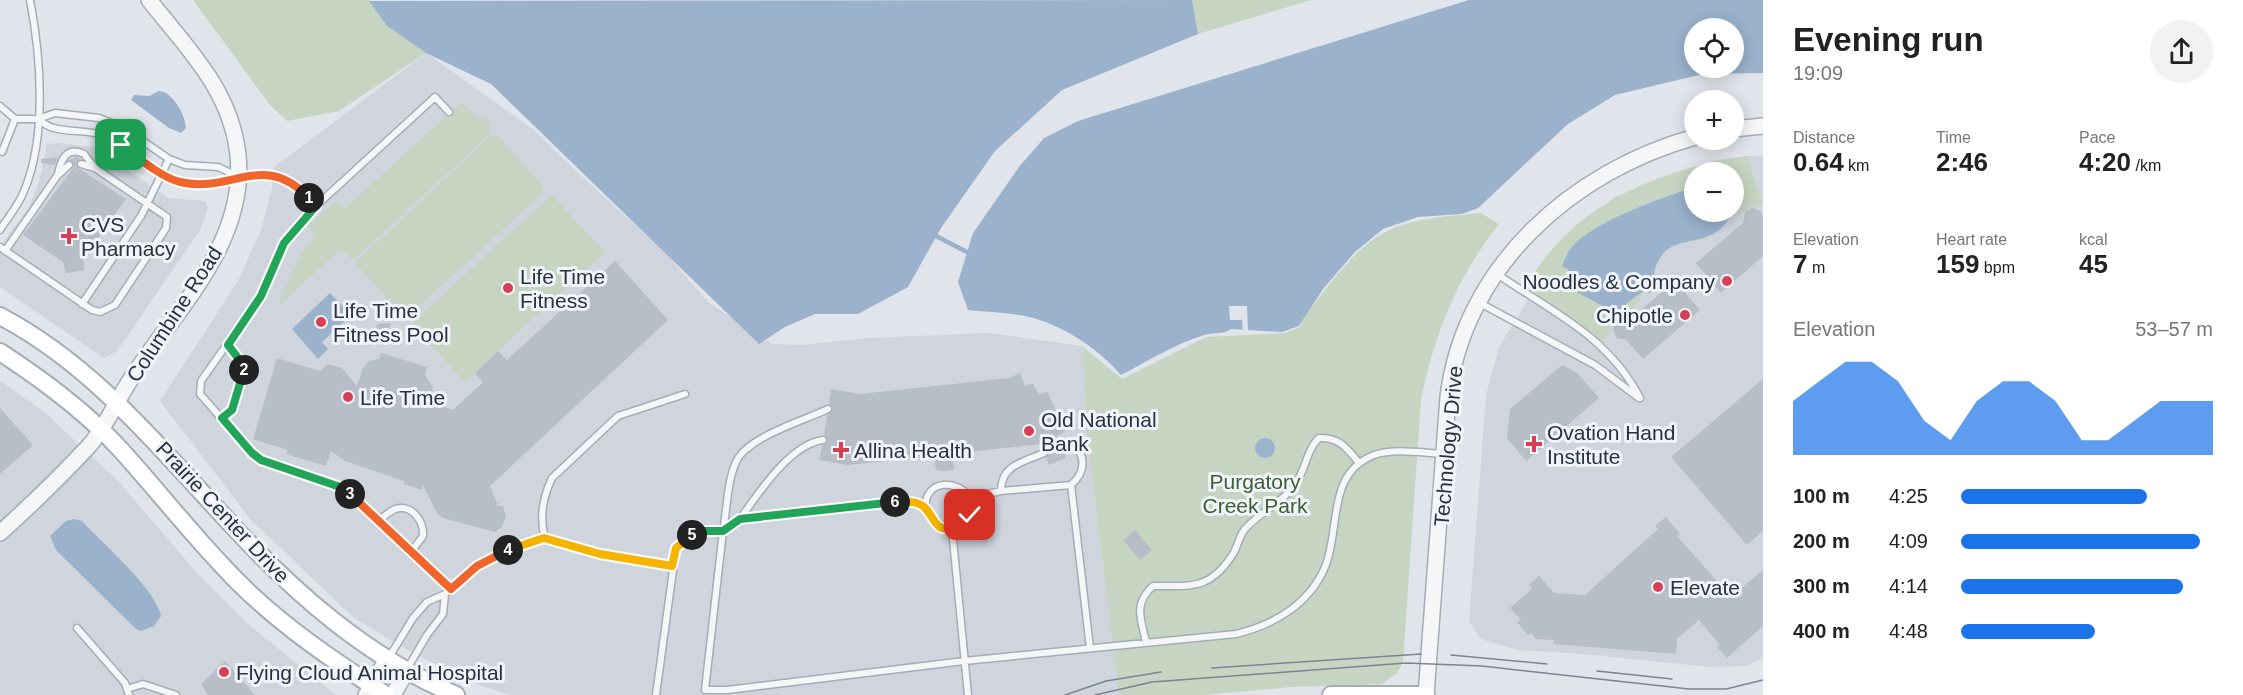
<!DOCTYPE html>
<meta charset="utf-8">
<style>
:root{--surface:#fff;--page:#f2f2f2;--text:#222;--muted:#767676;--accent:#1a73e8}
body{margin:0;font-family:Arial,sans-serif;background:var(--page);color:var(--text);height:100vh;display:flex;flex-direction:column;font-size:22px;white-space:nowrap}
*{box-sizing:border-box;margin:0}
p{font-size:20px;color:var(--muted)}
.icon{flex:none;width:33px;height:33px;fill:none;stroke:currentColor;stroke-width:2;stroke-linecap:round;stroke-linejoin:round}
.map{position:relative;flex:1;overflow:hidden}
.side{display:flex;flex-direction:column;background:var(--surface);width:480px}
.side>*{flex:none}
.tools{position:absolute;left:1684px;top:18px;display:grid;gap:12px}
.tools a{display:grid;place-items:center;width:60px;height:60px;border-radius:50%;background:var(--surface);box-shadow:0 3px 15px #0003;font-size:30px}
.pin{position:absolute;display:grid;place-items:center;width:51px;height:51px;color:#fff;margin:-26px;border-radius:12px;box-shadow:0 3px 9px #0006}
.km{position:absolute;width:30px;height:30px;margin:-15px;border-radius:50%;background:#222;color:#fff;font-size:16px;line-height:30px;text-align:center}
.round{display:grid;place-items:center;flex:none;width:63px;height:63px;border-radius:32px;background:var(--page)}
.overview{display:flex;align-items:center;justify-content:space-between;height:102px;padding:0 30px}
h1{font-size:33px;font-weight:700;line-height:45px}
.metrics{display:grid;grid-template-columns:repeat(3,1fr);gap:9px;height:102px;padding:6px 30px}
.metrics div{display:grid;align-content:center}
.metrics b{font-size:26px;font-weight:700}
.metrics small{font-size:16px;font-weight:400}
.metrics p{font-size:16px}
.chart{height:168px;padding:12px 30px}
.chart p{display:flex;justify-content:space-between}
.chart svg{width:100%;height:108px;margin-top:6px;fill:var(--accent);opacity:.7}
ul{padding:0 30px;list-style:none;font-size:20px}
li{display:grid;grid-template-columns:96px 72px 1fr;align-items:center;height:45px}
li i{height:15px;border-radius:8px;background:var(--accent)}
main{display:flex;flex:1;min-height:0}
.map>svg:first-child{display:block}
</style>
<main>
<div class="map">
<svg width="1763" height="695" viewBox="0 0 1763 695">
<rect width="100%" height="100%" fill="#e1e5eb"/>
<path fill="#cfd4dd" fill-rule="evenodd" d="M426 53 533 129 580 175 664 251 708 302 773 344 800 345 869 338 989 333 1082 346 1087 435 1119 695H511L467 681 398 645 352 616 251 520 160 401 238 281 261 230 272 188 274 167Z
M59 143 94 147 168 198 205 201 208 208 200 230 117 351 104 358 0 287V246L29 207 39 182 47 144Z
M1747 156H1763V658L1747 666 1711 667 1572 653 1517 650 1484 640 1478 635 1469 621 1486 395 1499 347 1530 296 1614 197 1716 160ZM1695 172H1734V212H1695Z
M0 381 43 411 119 482 197 573 249 625 336 695H0Z"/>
<path fill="#c6d5c2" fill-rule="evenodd" d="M193 0H370L387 26 426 53 339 111 287 121 270 105Z
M1192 0H1311L1198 34Z
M462 102 478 118 489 119 490 134 355 258H350L341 249 277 307 302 251 316 235 308 226 336 201 344 209Z
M490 136H498L543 186V193L410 314H402L355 263Z
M1747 156 1763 204 1730 217 1705 240 1679 242 1664 252 1655 267 1653 279 1626 320 1614 325 1601 345 1523 292C1568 206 1655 170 1747 156ZM1695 172H1734V212H1695Z
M552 195 605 252 465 382 411 324Z
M1481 213 1499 224C1457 277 1434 335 1421 400L1403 662 1397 673 1382 684 1291 687 1204 695H1119L1087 435 1082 346 1122 379 1206 337 1285 333 1300 327C1307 310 1321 296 1332 281 1381 220 1407 220 1481 213Z"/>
<path fill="#9ab2cc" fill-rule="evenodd" d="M1192 0 1198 34 1062 90 995 151 941 228 908 287 858 314H815L785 327 759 344 491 84 426 53 387 26 369 1Z
M1469 0H1763V73L1703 74 1615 95 1568 124 1478 208 1462 214 1418 217 1383 229 1355 252 1323 289 1299 326 1282 332 1231 329C1224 335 1213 332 1204 335 1175 344 1148 361 1121 375 1096 346 1057 321 1019 315 1002 312 985 312 968 310L958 282 973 233 1019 167 1044 138 1078 121ZM1695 28H1734V68H1695Z
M159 91C173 92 185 114 186 128L181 133 169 128 131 100 134 95 149 96Z
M1695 187V212H1732C1713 259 1661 221 1653 279L1649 283 1654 289 1649 293 1645 290 1627 303 1624 313H1616L1569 288 1572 277 1568 269 1562 266C1564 261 1567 254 1570 249 1593 221 1661 198 1695 187Z
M330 293 351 315 322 342 328 349 318 359 292 329Z
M1255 448a10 10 0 1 1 20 0a10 10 0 1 1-20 0Z
M74 519 82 521C103 544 155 588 161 616L154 626 141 631 136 629 56 550 50 536 66 521Z"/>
<path fill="#e1e5eb" d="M1229 306H1247L1248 332H1243L1242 320H1230Z"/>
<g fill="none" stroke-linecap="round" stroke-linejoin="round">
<path stroke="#9ab2cc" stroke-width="4.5" d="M936 236 967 252"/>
</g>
<path fill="#b8bec8" d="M58 157 55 165 41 163V159Z
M77 157 80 159 76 163 78 168 126 199 83 260 85 270 66 273 63 262 23 235 74 167 73 162 69 160Z
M1753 208 1760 211 1763 217V256L1721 293 1696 263 1743 223 1745 212Z
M615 261 668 320 490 486 498 506H503L506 516 502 527 495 532 443 518 437 513 423 485 422 490 404 484V481L345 461 331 451 326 466 286 454 288 450 253 439 277 358 320 371 328 364 342 368 357 386 363 368 369 361 379 359 381 353 427 367 425 375 433 387 430 402 453 410 483 382 475 373 498 351 507 360Z
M1675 281 1700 310 1643 359 1626 340 1616 338 1613 327 1619 320H1629Z
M391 323 384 346 376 340 374 331 378 324Z
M1562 365 1577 373 1599 398 1526 461 1507 438 1510 409Z
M1020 373 1025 386 1033 383 1039 395 1047 391 1065 432 1057 436 1059 441 1056 447 1063 451 1066 458 1049 465 1046 458 1049 452 1042 448 1041 444 952 454 954 470 945 471 936 470 934 456 848 465 819 460 822 446 828 441 824 435 827 415 833 410 829 404 831 389 860 394 1009 378Z
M1763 379V531L1747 545 1671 457Z
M0 408 33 445 0 474Z
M1666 517 1680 534 1677 536 1731 597 1763 570V626L1727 658 1717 647 1720 645 1699 620 1677 639 1676 654 1553 644 1554 640 1536 639 1531 633 1528 635 1517 622 1521 620 1510 608 1532 589 1529 585 1539 576 1554 593 1585 595 1658 529 1655 526Z
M1135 530 1152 550 1140 560 1123 540Z
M225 661 255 695H208L201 684Z"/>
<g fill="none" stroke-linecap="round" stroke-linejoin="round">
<g stroke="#a6acb5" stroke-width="9">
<path id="service" d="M0 106 15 119H38L55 113 99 118 124 128 169 159 185 165 218 167 235 175
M38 119C42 122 48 127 54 128 72 133 90 129 108 137 133 149 154 176 182 182 244 196 257 144 316 206L284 243 261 296 201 381 200 394 252 453 261 460 343 488 451 589
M2 152 15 119
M58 174C61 159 67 146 84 154L95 168
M316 206 435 97 449 112
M0 230C8 217 19 205 24 191 47 137 41 57 30 0
M0 247 92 310 100 312 115 305 166 228 167 217 95 168 81 164
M5 251 57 176 69 165
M1497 274C1552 312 1607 335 1640 398
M1478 302 1595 365 1639 398
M82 304 141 216 169 159
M222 418 232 410 245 367 228 345
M1061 446 1070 443C1088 454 1085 473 1071 485
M1001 491C1001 465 1023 462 1044 453
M925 507 934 522 952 529C967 524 972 514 971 498
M740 519C758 494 790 444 823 440
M378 521C383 517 389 512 395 509 412 504 424 521 423 536L411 552
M952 529 968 695
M545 538C539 517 543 497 552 478L618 416 685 394
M77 628 125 683 129 695
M1146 642C1141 619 1133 604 1153 586 1192 586 1210 590 1233 554 1238 546 1239 536 1245 529 1260 512 1281 504 1294 486 1306 471 1306 450 1319 438 1339 437 1347 448 1359 463
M1090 648 1071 485 1001 491 971 498C956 479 927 479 925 507L906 501 740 519 723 531 705 690H727L964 661 1236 634C1273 625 1309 605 1325 567 1341 528 1326 474 1374 455 1395 448 1422 453 1443 454
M388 659 413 618 427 602 445 594 477 566 516 546 545 538 600 554 672 566
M407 669 427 635 443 614 445 594
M127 689 143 684 176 695
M656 695 676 548C691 534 702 531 723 531 727 510 727 482 736 462 747 437 803 421 828 409"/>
</g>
<g stroke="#a6acb5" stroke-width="18">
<path id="tertiary" d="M1734 129 1763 126
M0 533C30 506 60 477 88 447 105 428 115 404 129 382 173 312 247 245 238 155 231 90 187 48 149 0
M366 695 387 659
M393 695 407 670
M1426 695 1448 397C1464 266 1573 171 1695 137"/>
</g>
<g stroke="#a6acb5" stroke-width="20">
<path id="secondary" d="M0 316C93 365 158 446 229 522 294 593 367 657 456 695
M0 352C43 380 85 411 120 449 160 493 196 540 238 582 283 627 333 660 386 695
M1331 695H1426"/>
</g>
<use href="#service" stroke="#f4f6f8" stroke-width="6"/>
<use href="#tertiary" stroke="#f4f6f8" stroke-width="15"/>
<use href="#secondary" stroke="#fff" stroke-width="16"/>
<path stroke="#798495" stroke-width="1.5" d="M1451 655 1547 664
M1212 668 1421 654
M1597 671 1672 679
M1065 695 1106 681 1161 672
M1095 695 1152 682 1406 663 1482 666 1689 689H1726L1763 680"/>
</g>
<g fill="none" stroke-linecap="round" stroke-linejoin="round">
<g stroke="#fff" stroke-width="12">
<path id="split-1" d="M121 145C138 157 160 177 180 182 232 194 263 150 309 198"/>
</g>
<g stroke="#fff" stroke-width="12">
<path id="split-2" d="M244 370 245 367 228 345 261 296 284 243 316 206 309 198"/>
</g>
<g stroke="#fff" stroke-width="12">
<path id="split-3" d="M244 370 232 410 222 418 252 453 261 460 343 488 350 494"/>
</g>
<g stroke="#fff" stroke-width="12">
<path id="split-4" d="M350 494 451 589 477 566 508 550"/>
</g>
<g stroke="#fff" stroke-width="12">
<path id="split-5" d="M508 550 544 538 600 554 672 566 676 548 692 535"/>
</g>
<g stroke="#fff" stroke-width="12">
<path id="split-6" d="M692 535 703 531H723L740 519 895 502"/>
</g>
<g stroke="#fff" stroke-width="12">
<path id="split-7" d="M895 502C903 501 918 501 924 507 937 519 933 535 960 526L970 515"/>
</g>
<use href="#split-1" stroke="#f0652b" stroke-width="8"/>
<use href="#split-2" stroke="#22a559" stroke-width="8"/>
<use href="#split-3" stroke="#22a559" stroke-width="8"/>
<use href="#split-4" stroke="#f0652b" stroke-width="8"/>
<use href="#split-5" stroke="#f5b400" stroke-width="8"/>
<use href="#split-6" stroke="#22a559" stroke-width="8"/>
<use href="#split-7" stroke="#f5b400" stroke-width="8"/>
</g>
<g fill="#d64054" stroke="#f1f4f8" stroke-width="2">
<path d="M66 227h6v6h6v6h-6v6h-6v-6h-6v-6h6z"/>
<circle cx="1727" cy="281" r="6"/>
<circle cx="508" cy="288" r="6"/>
<circle cx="1685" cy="315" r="6"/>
<circle cx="321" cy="322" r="6"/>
<circle cx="348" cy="397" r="6"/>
<circle cx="1029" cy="431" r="6"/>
<path d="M1531 435h6v6h6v6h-6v6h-6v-6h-6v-6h6z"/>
<path d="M838 441h6v6h6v6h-6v6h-6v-6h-6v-6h6z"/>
<circle cx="1658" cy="587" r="6"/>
<circle cx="224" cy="672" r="6"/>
</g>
<g text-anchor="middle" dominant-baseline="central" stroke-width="6" stroke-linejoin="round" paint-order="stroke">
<g font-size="21" fill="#283243" stroke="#f1f4f8" text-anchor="start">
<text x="81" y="224">CVS<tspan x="81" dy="24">Pharmacy</tspan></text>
<text x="520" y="276">Life Time<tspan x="520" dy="24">Fitness</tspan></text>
<text x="1715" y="281" text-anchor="end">Noodles &amp; Company</text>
<text x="333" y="310">Life Time<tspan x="333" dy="24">Fitness Pool</tspan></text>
<text x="1673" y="315" text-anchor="end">Chipotle</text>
<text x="360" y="397">Life Time</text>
<text x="1041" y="419">Old National<tspan x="1041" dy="24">Bank</tspan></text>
<text x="1547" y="432">Ovation Hand<tspan x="1547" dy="24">Institute</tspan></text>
<text x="854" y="450">Allina Health</text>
<text x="1670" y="587">Elevate</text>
<text x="236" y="672">Flying Cloud Animal Hospital</text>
</g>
<g font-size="21" fill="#283243" stroke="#f1f4f8">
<text transform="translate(174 314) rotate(-57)">Columbine Road</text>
<text transform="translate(1448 446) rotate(-85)">Technology Drive</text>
<text transform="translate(223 512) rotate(47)">Prairie Center Drive</text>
</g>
<g font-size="21" fill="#3c6035" stroke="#f1f4f8">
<text x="1255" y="481">Purgatory<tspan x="1255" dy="24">Creek Park</tspan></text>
</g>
</g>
</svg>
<div class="tools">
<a><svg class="icon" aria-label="locate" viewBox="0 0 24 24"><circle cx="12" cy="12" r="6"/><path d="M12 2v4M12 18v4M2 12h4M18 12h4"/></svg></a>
<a>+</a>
<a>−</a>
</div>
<div class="pin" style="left:121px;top:145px;background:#1e9e55"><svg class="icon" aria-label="arrive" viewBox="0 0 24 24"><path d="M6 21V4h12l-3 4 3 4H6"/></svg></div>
<div class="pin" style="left:970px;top:515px;background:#d93025"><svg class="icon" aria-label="check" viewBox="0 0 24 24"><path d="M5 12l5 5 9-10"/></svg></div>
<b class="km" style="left:309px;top:198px">1</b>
<b class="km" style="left:244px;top:370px">2</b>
<b class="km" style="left:350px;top:494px">3</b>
<b class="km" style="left:508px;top:550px">4</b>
<b class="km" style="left:692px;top:535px">5</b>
<b class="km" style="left:895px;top:502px">6</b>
</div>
<section class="side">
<div class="overview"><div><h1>Evening run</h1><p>19:09</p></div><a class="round"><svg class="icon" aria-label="share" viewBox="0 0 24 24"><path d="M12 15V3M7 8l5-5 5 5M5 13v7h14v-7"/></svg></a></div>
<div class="metrics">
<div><p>Distance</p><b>0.64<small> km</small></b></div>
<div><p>Time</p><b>2:46</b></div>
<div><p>Pace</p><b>4:20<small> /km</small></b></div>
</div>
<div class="metrics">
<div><p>Elevation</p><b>7<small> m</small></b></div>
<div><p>Heart rate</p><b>159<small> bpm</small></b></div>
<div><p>kcal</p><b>45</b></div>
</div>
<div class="chart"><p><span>Elevation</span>53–57 m</p>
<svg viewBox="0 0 160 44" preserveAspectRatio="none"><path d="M0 44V22L10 14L20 6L30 6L40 14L50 30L60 38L70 22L80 14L90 14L100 22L110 38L120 38L130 30L140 22L150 22L160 22V44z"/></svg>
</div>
<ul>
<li><b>100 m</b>4:25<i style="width:74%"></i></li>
<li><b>200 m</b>4:09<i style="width:95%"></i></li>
<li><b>300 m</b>4:14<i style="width:88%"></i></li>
<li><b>400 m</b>4:48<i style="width:53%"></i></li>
</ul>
</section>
</main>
